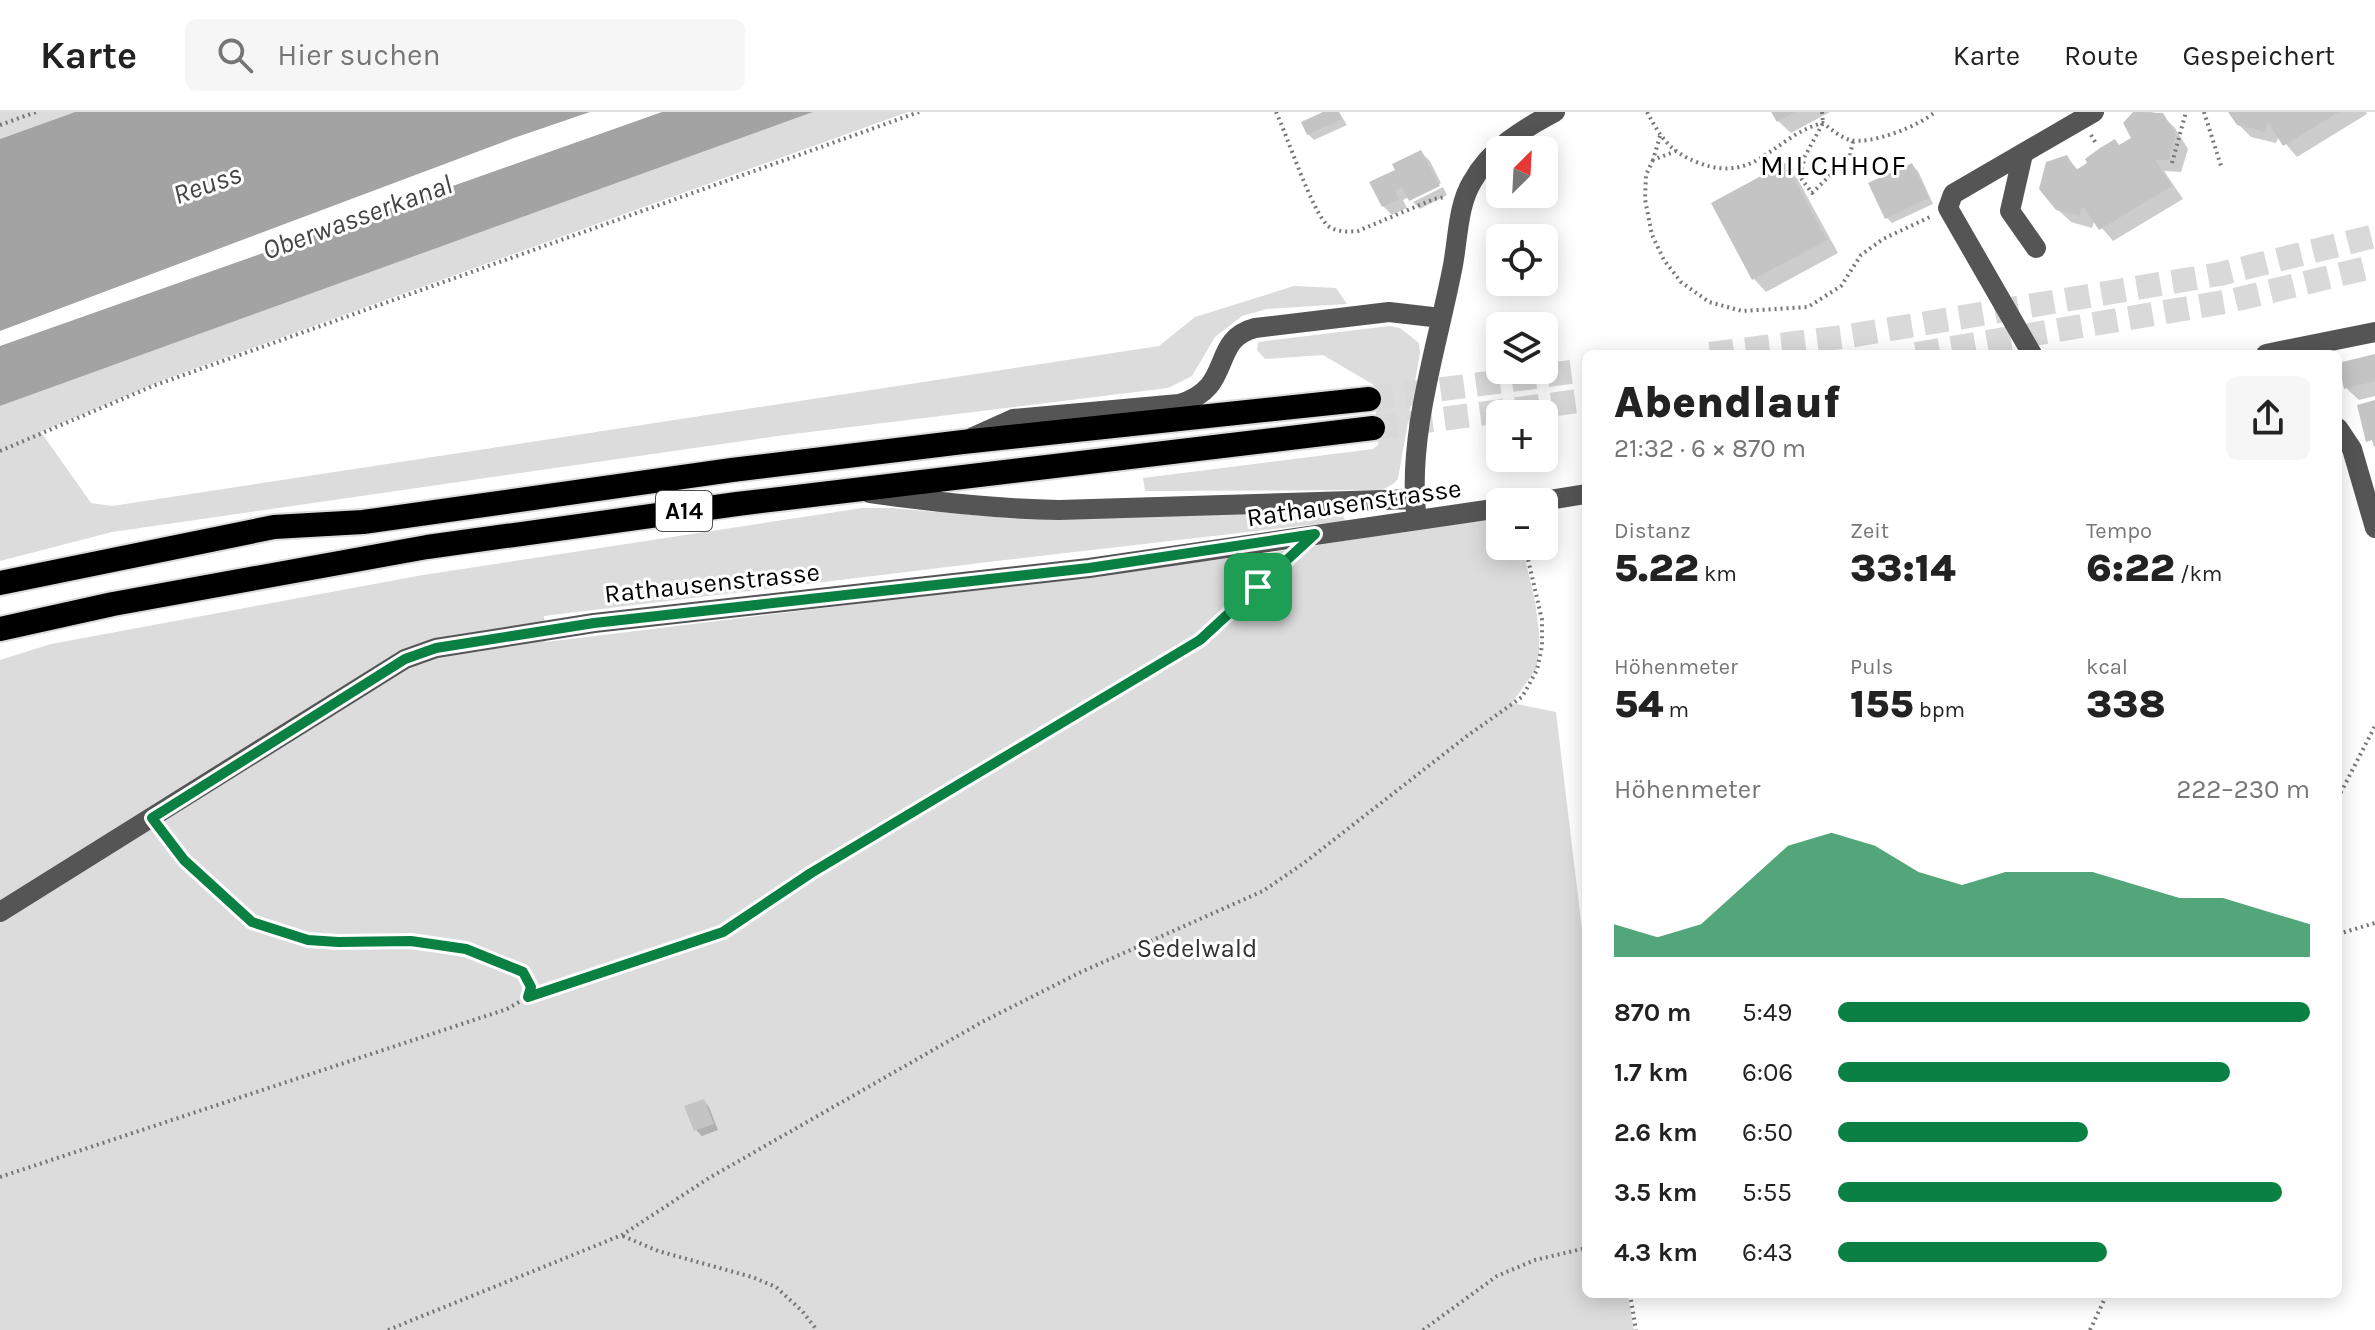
<!DOCTYPE html>
<html lang="de">
<meta charset="utf-8">
<style>
:root{--surface:#fff;--page:#f6f6f6;--text:#222;--muted:#767676;--line:#e0e0e0;--accent:#0b8043}
body{margin:0;font-family:Karla,sans-serif;background:var(--page);color:var(--text);height:100vh;display:flex;flex-direction:column;font-size:30px;white-space:nowrap}
*{box-sizing:border-box;margin:0}
p{font-size:26px;color:var(--muted)}
.icon{flex:none;width:44px;height:44px;fill:none;stroke:currentColor;stroke-width:2;stroke-linecap:round;stroke-linejoin:round}
.map{position:relative;flex:1;overflow:hidden}
.sheet{position:absolute;left:1582px;top:238px;width:760px;height:948px;display:flex;flex-direction:column;background:var(--surface);border-radius:12px;box-shadow:0 4px 20px #0003}
.sheet>*{flex:none}
.needle{width:52px;rotate:24deg}
.buttons{position:absolute;left:1486px;top:24px;display:grid;gap:16px}
.buttons a{display:grid;place-items:center;width:72px;height:72px;border-radius:12px;background:var(--surface);box-shadow:0 4px 20px #0003;font-size:40px}
.pin{position:absolute;display:grid;place-items:center;width:68px;height:68px;color:#fff;margin:-34px;border-radius:16px;box-shadow:0 4px 12px #0006}
.round{display:grid;place-items:center;flex:none;width:84px;height:84px;border-radius:12px;background:var(--page)}
.summary{display:flex;align-items:center;justify-content:space-between;height:136px;padding:0 32px}
h1{font-size:44px;font-weight:800;line-height:60px}
.stats{display:grid;grid-template-columns:repeat(3,1fr);gap:12px;height:136px;padding:8px 32px}
.stats div{display:grid;align-content:center}
.stats b{font-size:40px;font-weight:800}
.stats small{font-size:22px;font-weight:400}
.stats p{font-size:22px}
.chart{height:224px;padding:16px 32px}
.chart p{display:flex;justify-content:space-between}
.chart svg{width:100%;height:144px;margin-top:8px;fill:var(--accent);opacity:.7}
ul{padding:0 32px;list-style:none;font-size:26px}
li{display:grid;grid-template-columns:128px 96px 1fr;align-items:center;height:60px}
li i{height:20px;border-radius:10px;background:var(--accent)}
header{display:flex;align-items:center;gap:48px;box-sizing:border-box;height:112px;padding:0 40px;background:var(--surface);border-bottom:2px solid var(--line)}
header strong{font-size:38px}
nav{display:flex;gap:44px;margin-inline-start:auto;font-size:28px}
.search{width:560px;height:72px;background:var(--page);display:flex;align-items:center;gap:20px;box-sizing:border-box;padding:0 28px;border-radius:12px;color:var(--muted);font-size:30px}
.map>svg:first-child{display:block}
</style>
<header>
<strong>Karte</strong>
<div class="search"><svg class="icon" aria-label="search" viewBox="0 0 24 24"><circle cx="10" cy="10" r="6"/><path d="M15 15l6 6"/></svg>Hier suchen</div>
<nav><a>Karte</a><a>Route</a><a>Gespeichert</a></nav>
</header>
<div class="map">
<svg width="2375" height="1218" viewBox="0 0 2375 1218">
<rect width="100%" height="100%" fill="#fff"/>
<path fill="#dcdcdc" d="M0 0H75L0 27Z
M813 0H908L169 266 41 320 91 391 112 394 1159 234 1195 205 1294 174 1336 176 1347 192 1267 197 1242 204 1215 225 1192 264 1168 276 777 324 112 420 0 449V294Z
M1389 214 1400 216 1419 231 1420 241 1398 367 1393 372 1382 378 1145 379 1143 366 1373 337 1378 333 1374 273 1323 243 1265 247 1257 238 1258 230Z
M862 396H892L1007 406 1342 399 1345 409 1005 448 544 504 546 530 1262 442 1437 414 1500 407V434H1522L1535 489 1539 520V542L1536 557 1512 591 1556 600 1586 851V1182H1628L1634 1218H0V548L51 532 423 463Z"/>
<path fill="#a3a3a3" d="M75 0H590L511 27 0 219V27Z
M662 0H813L0 294V234Z"/>
<path fill="#0003" d="M1328 0H1339L1347 13 1314 28 1308 22Z
M1774 0H1830L1791 21 1778 9Z
M2136 0H2151L2162 3 2175 16 2188 37 2181 60 2164 59 2183 87 2113 129 2095 108 2092 116 2071 110 2057 97 2066 45 2079 59 2133 26 2125 11Z
M2231 0H2366L2367 2 2297 45 2279 24 2276 31 2251 25 2238 12Z
M1421 40 1430 49 1441 71 1412 86V89L1409 85 1403 88 1407 96 1392 103 1383 94 1397 59Z
M1912 53 1918 59 1933 92 1892 111 1887 106Z
M1785 54 1797 66 1838 141 1766 180 1754 167 1713 92Z
M1443 75 1447 83 1420 97 1413 90Z
M2375 244V284L2359 288 2346 276Z
M704 989 709 995 718 1018 702 1024 696 1018Z"/>
<path fill="#c4c4c4" d="M1323 0H1339L1342 7 1307 23 1301 10Z
M1771 0H1795L1777 10Z
M2133 0 2163 1 2176 23 2169 48H2155L2172 74 2099 118 2083 94 2079 104 2056 98 2039 77 2046 50 2067 43 2076 58 2087 51 2085 47 2100 36 2115 27 2119 33 2131 26 2123 11Z
M2228 0H2339L2283 34 2268 10 2264 20 2237 13Z
M1421 38 1440 74 1409 89 1402 75 1395 78 1399 87 1382 95 1369 70 1395 58 1392 52Z
M1785 51 1827 128 1752 168 1711 91Z
M1912 51 1929 86 1885 107 1868 71Z
M2375 242V269L2344 277 2338 251Z
M2375 288V334L2374 335 2372 328 2366 330 2357 293Z
M704 987 714 1012 694 1019 684 994Z"/>
<g fill="none" stroke-linecap="round" stroke-linejoin="round">
<path stroke="#d9d9d9" stroke-width="24" stroke-dasharray="24 12" stroke-linecap="butt" d="M1710 242 1849 224 2220 162 2375 124
M1916 242 2230 189 2375 154
M1369 287 1586 258
M1373 316 1586 288"/>
<g stroke="#dbdbdb" stroke-width="28">
<path id="highway" d="M0 471 274 415 363 410 732 358 963 330 1369 287
M0 517 113 492 427 435 737 392 1373 316"/>
</g>
<path stroke="#777" stroke-width="4" stroke-dasharray="2 4" stroke-linecap="butt" d="M1276 0C1287 23 1312 100 1328 114 1336 120 1348 120 1358 119L1434 87 1446 85
M1647 0C1661 26 1670 40 1699 51 1757 73 1774 23 1823 11 1832 18 1840 25 1850 28 1871 33 1919 14 1935 0
M1822 0 1823 11 1805 44 1800 65 1812 81 1850 44 1853 29
M2204 0 2221 54
M0 13 36 0
M2091 23 2097 33
M1660 24 1653 48 1676 39
M1653 48 1646 63 1645 87 1652 123 1664 148 1681 170 1709 190 1742 199 1808 195 1841 174 1861 143 1883 127 1932 104
M2172 51 2186 0
M0 339 153 274 919 0
M2338 686 2375 614
M2338 822 2375 811
M528 885 723 820 811 761 1200 528 1289 446
M0 1065 507 897 528 885 531 875 523 860 466 837 411 829 338 830 308 828 252 810 184 748 162 718
M623 1124 658 1139 752 1165 776 1175 802 1199 817 1218
M1630 1182 1636 1218
M388 1218 622 1123 709 1066 982 910 1081 860 1263 779 1304 751 1467 624 1522 585 1537 558 1542 534V508L1525 434
M1423 1218 1497 1164 1535 1148 1586 1136
M2090 1218 2107 1182"/>
<path stroke="#555" stroke-width="20" d="M2023 42 2010 99 2036 136
M2032 242 1948 96 1953 82 2094 0
M2266 242 2375 220
M2338 316 2352 337 2375 416
M973 325 1013 307 1179 292C1235 276 1209 228 1255 216L1389 200 1441 206
M870 381C933 390 995 397 1059 398L1414 387
M1536 390 1586 382
M1416 400C1408 320 1438 232 1453 153 1458 126 1458 93 1472 70 1490 37 1523 17 1555 0
M0 800 405 547 436 536 594 511 1089 456 1500 396"/>
<use href="#highway" stroke="#000" stroke-width="24"/>
</g>
<g fill="none" stroke-linecap="round" stroke-linejoin="round">
<g stroke="#fff" stroke-width="16">
<path id="route" d="M1315 422 1200 528 811 761 723 820 528 885 531 875 523 860 466 837 411 829 338 830 308 828 252 810 184 748 152 706 405 547 436 536 594 511 1089 456Z"/>
</g>
<use href="#route" stroke="#0b8043" stroke-width="10"/>
</g>
<g text-anchor="middle" dominant-baseline="central" stroke-width="6" stroke-linejoin="round" paint-order="stroke">
<rect fill="#fff" stroke="#4c4c4c" stroke-width="2" x="656" y="379" width="56" height="40" rx="6"/>
<g font-size="24" font-weight="bold" fill="#000">
<text x="684" y="399">A14</text>
</g>
<g font-size="26" fill="#000" stroke="#fff">
<text transform="translate(1354 391) rotate(-8)">Rathausenstrasse</text>
<text transform="translate(712 471) rotate(-6)">Rathausenstrasse</text>
</g>
<g font-size="26" fill="#333" stroke="#fff">
<text x="1197" y="836">Sedelwald</text>
</g>
<g font-size="28" letter-spacing="2" fill="#000" stroke="#fff">
<text x="1834" y="53">MILCHHOF</text>
</g>
<g font-size="28" font-style="italic" fill="#444" stroke="#fff">
<text transform="translate(207 72) rotate(-19)">Reuss</text>
<text transform="translate(357 105) rotate(-20)">Oberwasserkanal</text>
</g>
</g>
</svg>
<div class="buttons">
<a><svg class="needle" viewBox="-14 -14 28 28"><path d="M0-13l5 13h-10z" fill="#e53935"/><path d="M0 13l5-13h-10z" fill="#767676"/></svg></a>
<a><svg class="icon" aria-label="locate" viewBox="0 0 24 24"><circle cx="12" cy="12" r="6"/><path d="M12 2v4M12 18v4M2 12h4M18 12h4"/></svg></a>
<a><svg class="icon" aria-label="layers" viewBox="0 0 24 24"><path d="M12 4l9 5-9 5-9-5zM3 14l9 5 9-5"/></svg></a>
<a>+</a>
<a>−</a>
</div>
<div class="pin" style="left:1258px;top:475px;background:#1e9e55"><svg class="icon" aria-label="arrive" viewBox="0 0 24 24"><path d="M6 21V4h12l-3 4 3 4H6"/></svg></div>
<section class="sheet">
<div class="summary"><div><h1>Abendlauf</h1><p>21:32 · 6 × 870 m</p></div><a class="round"><svg class="icon" aria-label="share" viewBox="0 0 24 24"><path d="M12 15V3M7 8l5-5 5 5M5 13v7h14v-7"/></svg></a></div>
<div class="stats">
<div><p>Distanz</p><b>5.22<small> km</small></b></div>
<div><p>Zeit</p><b>33:14</b></div>
<div><p>Tempo</p><b>6:22<small> /km</small></b></div>
</div>
<div class="stats">
<div><p>Höhenmeter</p><b>54<small> m</small></b></div>
<div><p>Puls</p><b>155<small> bpm</small></b></div>
<div><p>kcal</p><b>338</b></div>
</div>
<div class="chart"><p><span>Höhenmeter</span>222–230 m</p>
<svg viewBox="0 0 160 44" preserveAspectRatio="none"><path d="M0 44V34L10 38L20 34L30 22L40 10L50 6L60 10L70 18L80 22L90 18L100 18L110 18L120 22L130 26L140 26L150 30L160 34V44z"/></svg>
</div>
<ul>
<li><b>870 m</b>5:49<i style="width:100%"></i></li>
<li><b>1.7 km</b>6:06<i style="width:83%"></i></li>
<li><b>2.6 km</b>6:50<i style="width:53%"></i></li>
<li><b>3.5 km</b>5:55<i style="width:94%"></i></li>
<li><b>4.3 km</b>6:43<i style="width:57%"></i></li>
</ul>
</section>
</div>
